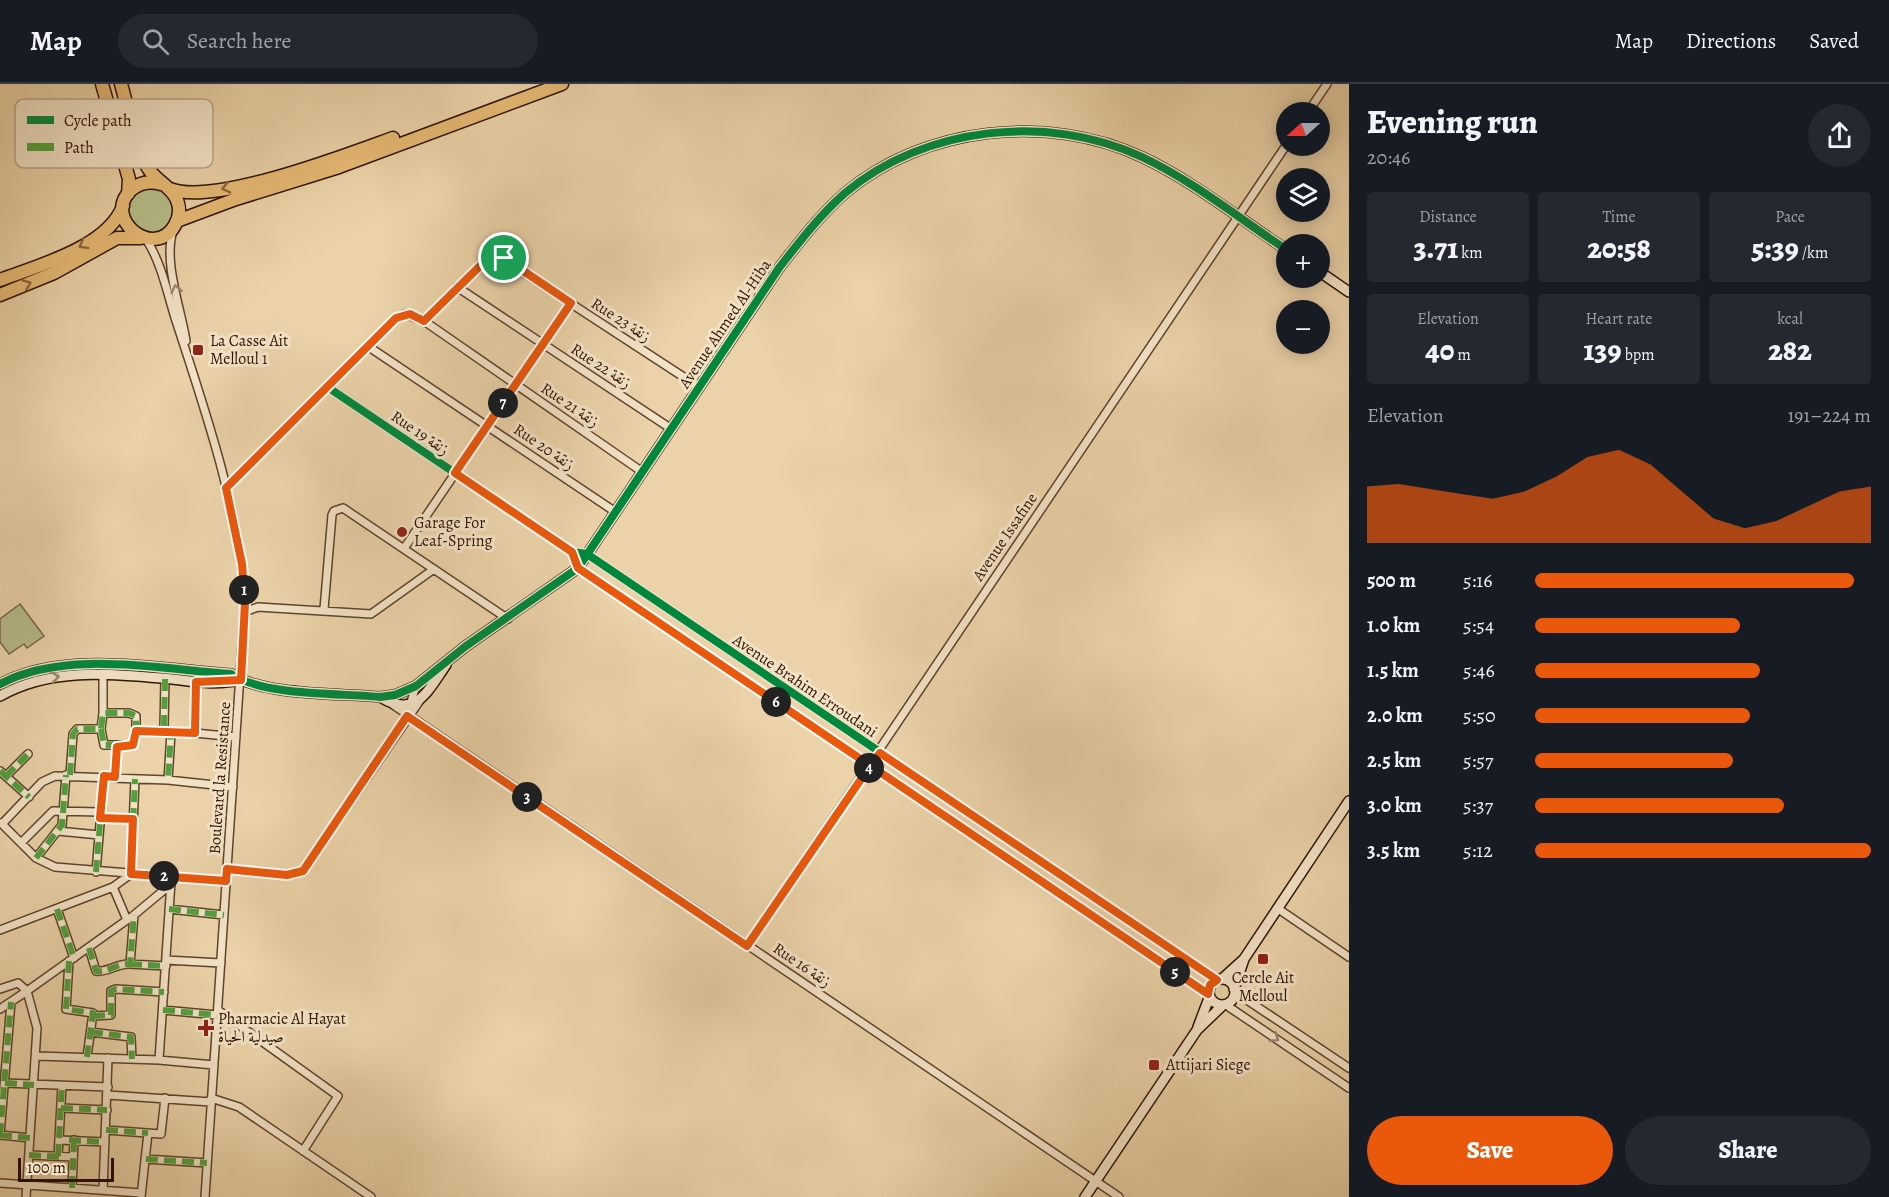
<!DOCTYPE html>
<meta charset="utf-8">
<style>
:root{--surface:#171b24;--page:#242831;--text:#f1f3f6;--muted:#9ea1a6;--line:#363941;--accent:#ea580c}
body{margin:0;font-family:Alegreya,Amiri,serif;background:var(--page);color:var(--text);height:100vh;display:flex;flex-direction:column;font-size:22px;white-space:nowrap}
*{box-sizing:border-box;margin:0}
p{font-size:20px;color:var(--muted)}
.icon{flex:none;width:33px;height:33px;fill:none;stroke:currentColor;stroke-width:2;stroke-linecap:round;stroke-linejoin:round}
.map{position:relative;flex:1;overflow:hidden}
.panel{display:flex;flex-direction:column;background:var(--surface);width:540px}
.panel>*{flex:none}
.needle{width:39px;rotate:249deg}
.buttons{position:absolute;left:1276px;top:18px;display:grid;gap:12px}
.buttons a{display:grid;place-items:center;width:54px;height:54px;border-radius:50%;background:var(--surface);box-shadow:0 3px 15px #0003;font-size:30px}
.scale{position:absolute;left:18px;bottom:15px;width:96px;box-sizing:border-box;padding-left:6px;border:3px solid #2f1502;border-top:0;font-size:16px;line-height:21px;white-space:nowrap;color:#2f1502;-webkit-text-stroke:4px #f2e2c6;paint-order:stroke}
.pin{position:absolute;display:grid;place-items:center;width:51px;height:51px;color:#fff;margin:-26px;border:3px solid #fff;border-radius:50%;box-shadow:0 2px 6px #0007}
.km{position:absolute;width:30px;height:30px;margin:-15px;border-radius:50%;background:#222;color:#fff;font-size:16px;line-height:30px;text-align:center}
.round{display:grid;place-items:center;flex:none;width:63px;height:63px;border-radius:32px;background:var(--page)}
.head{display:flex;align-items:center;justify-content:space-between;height:102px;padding:0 18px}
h1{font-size:33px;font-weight:800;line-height:45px}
.figures{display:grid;grid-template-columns:repeat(3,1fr);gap:9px;height:102px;padding:6px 18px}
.figures div{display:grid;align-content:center;border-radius:6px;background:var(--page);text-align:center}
.figures b{font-size:30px;font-weight:800}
.figures small{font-size:16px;font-weight:400}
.figures p{font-size:16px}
.chart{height:168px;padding:12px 18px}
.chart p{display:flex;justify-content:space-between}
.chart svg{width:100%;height:108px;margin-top:6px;fill:var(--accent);opacity:.7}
.primary-button{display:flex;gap:12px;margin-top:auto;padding:12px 18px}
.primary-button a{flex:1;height:69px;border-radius:36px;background:var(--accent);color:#fff;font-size:24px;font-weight:800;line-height:69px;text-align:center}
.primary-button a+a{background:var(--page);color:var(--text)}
ul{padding:0 18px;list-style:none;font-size:20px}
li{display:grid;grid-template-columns:96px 72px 1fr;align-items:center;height:45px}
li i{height:15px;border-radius:8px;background:var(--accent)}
header{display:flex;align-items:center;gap:36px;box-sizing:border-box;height:84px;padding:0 30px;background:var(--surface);border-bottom:2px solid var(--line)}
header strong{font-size:28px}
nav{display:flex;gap:33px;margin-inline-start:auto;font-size:21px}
.search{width:420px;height:54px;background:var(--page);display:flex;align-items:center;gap:15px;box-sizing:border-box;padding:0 21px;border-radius:33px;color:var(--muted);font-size:22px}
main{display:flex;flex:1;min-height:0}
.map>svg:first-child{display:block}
</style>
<header>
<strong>Map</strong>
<div class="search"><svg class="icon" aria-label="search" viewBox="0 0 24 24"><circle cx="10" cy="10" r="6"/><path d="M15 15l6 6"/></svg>Search here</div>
<nav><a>Map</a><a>Directions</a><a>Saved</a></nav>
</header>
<main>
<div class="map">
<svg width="1349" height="1113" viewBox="0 0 1349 1113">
<rect width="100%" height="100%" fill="#ebd2a8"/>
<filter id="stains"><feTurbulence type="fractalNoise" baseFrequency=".00333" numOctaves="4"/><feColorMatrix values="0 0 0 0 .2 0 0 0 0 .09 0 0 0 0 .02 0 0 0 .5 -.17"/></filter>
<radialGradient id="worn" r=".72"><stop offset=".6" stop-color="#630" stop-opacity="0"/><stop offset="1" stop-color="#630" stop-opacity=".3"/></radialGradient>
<path fill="#b6bc89" stroke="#726846" stroke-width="1.5" d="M128 126a23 23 0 1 1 46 0a23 23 0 1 1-46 0Z
M20 520 44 552 27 564 24 560 9 570 0 558V535Z"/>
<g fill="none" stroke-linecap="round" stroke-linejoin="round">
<g stroke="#5e442c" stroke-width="10">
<path id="street" d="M1308 28 1327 0
M173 147C163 177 181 225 186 257
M146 155C162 179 168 213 177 240 206 329 238 422 245 516L205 1113
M457 203 670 344
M424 237 487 175 498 172 699 303
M369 263 614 427
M329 304 572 468 587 470 1217 896
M226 404 396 234 405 230 424 237 641 387
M405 463 571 219
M572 468 578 484 1208 910
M324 525 332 431 334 427 343 424 508 535
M244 528 258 523 371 530 434 485
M103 590V629
M165 595 164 643 166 649H171L168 696
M392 620 1119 1113
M409 624 416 602
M101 645 104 661H133L136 647 166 649
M171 649H195L196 598
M195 649 236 653
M0 687 29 713
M70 691 73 650 77 645H101L103 629H129L136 632V647
M6 692 28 670
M115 693 117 663
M101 734H133
M1 739 36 774 55 783 226 797
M2 740 42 698 55 692 168 696 233 703
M58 747 99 751
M21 759 53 727 101 728
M36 774 62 741 66 691
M227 785 287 791 303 787 421 615
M96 788 104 692
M113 803 127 836
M1277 824 1349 873
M57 825 74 874
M169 825 224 831
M0 846 113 803 131 790 135 695
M747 862 1287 60
M89 864 96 887C108 889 117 879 130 880L134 831
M166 876 221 879
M69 877 66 925 93 929 87 973
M130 880 166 882
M0 905 18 899 27 907 0 925
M1235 908 1349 984
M1226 921 1349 1004
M163 926 217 931
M218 926 338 1012 303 1067
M93 932 111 931V907L116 905 164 908
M91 948 131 953 132 975
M37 972 159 976 214 981
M159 976 171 798
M5 999 108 1003
M108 1011 211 1018
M211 1014 239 1023 371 1113
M61 1024 107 1026
M106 1046 161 1050 165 1014
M0 1051 11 918
M0 1051 30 1054
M60 1056 105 1058
M29 1071 73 1073
M58 1072 62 1002
M146 1075 207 1079
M0 1099 141 1109
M72 1104 74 1056
M103 1106 108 974
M26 1113 37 944 27 907 134 831 170 801
M141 1113 148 1049"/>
</g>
<g stroke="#2f1502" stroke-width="12">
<path id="secondary" d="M1320 188 1349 208
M0 600C65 565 160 585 231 590 264 612 339 609 380 613L395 611 416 602 466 562 578 484 779 184C800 157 820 131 845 109 925 42 1048 29 1142 73 1193 97 1240 135 1287 166
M0 612C52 582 115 590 172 595 195 598 219 601 241 596
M380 613C416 635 427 608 446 581
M1209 908a13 13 0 1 1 26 0a13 13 0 1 1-26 0Z
M1222 895 1244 875 1349 717
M1234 905 1244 875
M1198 943 1209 914
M1085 1113 1197 946 1222 922"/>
</g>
<g stroke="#2f1502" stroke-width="15">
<path id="highway" d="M102 0 129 95 128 110
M121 0C129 27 133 60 148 84 155 96 170 102 176 114 180 122 180 132 175 141 155 177 101 135 131 106 140 98 151 97 161 100
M170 105C214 122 346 71 393 54
M177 137 236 115 339 83 562 0
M0 196C37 182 108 163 123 122
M0 211 54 189 117 154H141"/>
</g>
<use href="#street" stroke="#f2e2c6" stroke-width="7"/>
<use href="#secondary" stroke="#f2e2c6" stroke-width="9"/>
<use href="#highway" stroke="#e6b974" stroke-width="12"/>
<path stroke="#52a03d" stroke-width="6" stroke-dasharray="12 6" stroke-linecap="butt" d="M165 595 164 643 166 649H171L168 696
M101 645 104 661H133L136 647 166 649
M171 649H195L196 598
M0 687 29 713
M70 691 73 650 77 645H101L103 629H129L136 632V647
M6 692 28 670
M115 693 117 663
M36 774 62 741 66 691
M96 788 104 692
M131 790 135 695
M57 825 74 874
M169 825 224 831
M89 864 96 887C108 889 117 879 130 880L134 831
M69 877 66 925 93 929 87 973
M130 880 166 882
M163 926 217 931
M93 932 111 931V907L116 905 164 908
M91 948 131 953 132 975
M5 999 34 1001
M61 1024 107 1026
M106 1046 148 1049
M0 1051 11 918
M0 1051 30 1054
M69 1056 105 1058
M29 1071 65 1073
M58 1072 62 1002
M146 1075 207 1079
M72 1104 74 1056"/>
<g stroke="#f2e2c6" stroke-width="11">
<path id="cycleway" d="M329 304 572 468 587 470 1217 896
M0 600C65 565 160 585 231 590 264 612 339 609 380 613L395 611 416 602 466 562 578 484 779 184C800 157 820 131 845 109 925 42 1048 29 1142 73 1193 97 1240 135 1287 166"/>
</g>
<use href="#cycleway" stroke="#00873e" stroke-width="8"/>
</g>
<defs><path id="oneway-chevron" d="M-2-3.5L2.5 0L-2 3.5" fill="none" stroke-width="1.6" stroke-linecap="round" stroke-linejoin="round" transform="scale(1.5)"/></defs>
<g stroke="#8a673b">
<use href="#oneway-chevron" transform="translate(226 104) rotate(167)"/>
<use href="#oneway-chevron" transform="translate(83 161) rotate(150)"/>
<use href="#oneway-chevron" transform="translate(27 200) rotate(-22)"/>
</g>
<g stroke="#9a866e">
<use href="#oneway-chevron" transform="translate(176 205) rotate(-102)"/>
<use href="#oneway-chevron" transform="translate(55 593) rotate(-9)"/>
<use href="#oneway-chevron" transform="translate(1275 954) rotate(34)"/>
</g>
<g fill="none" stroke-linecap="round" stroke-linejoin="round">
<g stroke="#fff" stroke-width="12">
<path id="route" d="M504 174 494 172 487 175 424 237 410 230 396 234 226 404 242 480 245 519 241 596 196 598 195 649 136 647 133 661 117 663 115 693 104 692 100 734 133 735 131 790 226 797 227 785 287 791 303 787 407 632 747 862 870 682 880 669 1217 896 1210 901 1208 910 578 484 572 468 455 389 571 219 504 174"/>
</g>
<use href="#route" stroke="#ea580c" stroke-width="8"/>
</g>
<g fill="#8f2418" stroke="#f2e2c6" stroke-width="2">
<rect x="192" y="260" width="12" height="12" rx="3"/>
<circle cx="402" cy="448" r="6"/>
<rect x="1257" y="869" width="12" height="12" rx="3"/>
<path d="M203 935h6v6h6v6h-6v6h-6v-6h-6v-6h6z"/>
<rect x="1148" y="975" width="12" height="12" rx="3"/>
</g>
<g text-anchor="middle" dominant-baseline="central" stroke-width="6" stroke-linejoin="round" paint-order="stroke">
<g font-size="16" fill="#2f1502" stroke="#f2e2c6">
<text transform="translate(621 236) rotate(33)">Rue 23 زنقة</text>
<text transform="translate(725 240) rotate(-56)">Avenue Ahmed Al-Hiba</text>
<text transform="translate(601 282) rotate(33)">Rue 22 زنقة</text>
<text transform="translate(570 321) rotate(34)">Rue 21 زنقة</text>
<text transform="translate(420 349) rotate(34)">Rue 19 زنقة</text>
<text transform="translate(544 363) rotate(34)">Rue 20 زنقة</text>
<text transform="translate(1005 453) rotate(-56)">Avenue Issafine</text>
<text transform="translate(805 602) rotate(34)">Avenue Brahim Erroudani</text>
<text transform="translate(220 694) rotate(-86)">Boulevard la Resistance</text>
<text transform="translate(802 881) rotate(34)">Rue 16 زنقة</text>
</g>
<g font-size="16" fill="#2f1502" stroke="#f2e2c6" text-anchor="start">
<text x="210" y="257">La Casse Ait<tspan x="210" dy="18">Melloul 1</tspan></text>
<text x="414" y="439">Garage For<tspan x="414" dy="18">Leaf-Spring</tspan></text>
<text x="1263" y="894" text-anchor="middle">Cercle Ait<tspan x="1263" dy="18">Melloul</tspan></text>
<text x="218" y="935">Pharmacie Al Hayat<tspan x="218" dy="18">صيدلية الحياة</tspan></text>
<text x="1166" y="981">Attijari Siege</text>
</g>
</g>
<rect x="15" y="15" width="198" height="69" rx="9" fill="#f2e2c6" stroke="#b8a48b" stroke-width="1.5"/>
<rect x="27" y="32" width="27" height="8" fill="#00873e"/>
<rect x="27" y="59" width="27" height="8" fill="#52a03d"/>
<g font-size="16" fill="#2f1502">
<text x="64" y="42">Cycle path</text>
<text x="64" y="69">Path</text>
</g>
<rect width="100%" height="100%" filter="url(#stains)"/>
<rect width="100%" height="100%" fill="url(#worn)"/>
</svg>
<div class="buttons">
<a><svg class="needle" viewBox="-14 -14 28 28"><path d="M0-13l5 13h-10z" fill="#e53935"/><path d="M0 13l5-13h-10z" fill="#9ea1a6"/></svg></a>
<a><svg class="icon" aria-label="layers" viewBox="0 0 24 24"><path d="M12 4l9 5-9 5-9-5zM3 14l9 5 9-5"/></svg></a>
<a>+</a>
<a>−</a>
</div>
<div class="scale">100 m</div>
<div class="pin" style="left:504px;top:174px;background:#1e9e55"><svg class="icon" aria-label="arrive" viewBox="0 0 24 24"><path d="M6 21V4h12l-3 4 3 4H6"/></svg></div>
<b class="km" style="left:244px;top:506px">1</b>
<b class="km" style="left:164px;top:792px">2</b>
<b class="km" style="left:527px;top:713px">3</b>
<b class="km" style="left:869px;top:684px">4</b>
<b class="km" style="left:1175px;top:888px">5</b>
<b class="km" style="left:776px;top:618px">6</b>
<b class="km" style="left:503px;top:319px">7</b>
</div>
<section class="panel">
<div class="head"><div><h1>Evening run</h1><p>20:46</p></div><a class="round"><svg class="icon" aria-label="share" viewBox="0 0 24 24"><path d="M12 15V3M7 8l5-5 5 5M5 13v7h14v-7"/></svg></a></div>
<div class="figures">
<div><p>Distance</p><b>3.71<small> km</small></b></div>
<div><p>Time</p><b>20:58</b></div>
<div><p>Pace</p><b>5:39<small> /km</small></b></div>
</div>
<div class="figures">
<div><p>Elevation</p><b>40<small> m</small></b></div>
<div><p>Heart rate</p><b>139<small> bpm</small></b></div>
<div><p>kcal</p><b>282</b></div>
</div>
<div class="chart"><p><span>Elevation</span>191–224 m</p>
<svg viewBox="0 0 160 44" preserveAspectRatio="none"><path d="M0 44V21L10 20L20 22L30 24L40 26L50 23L60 17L70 9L80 6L90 12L100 23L110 34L120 38L130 35L140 29L150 23L160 21V44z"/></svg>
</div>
<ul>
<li><b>500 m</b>5:16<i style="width:95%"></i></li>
<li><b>1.0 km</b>5:54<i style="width:61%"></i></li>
<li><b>1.5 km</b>5:46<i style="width:67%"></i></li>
<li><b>2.0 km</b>5:50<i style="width:64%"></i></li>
<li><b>2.5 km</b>5:57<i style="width:59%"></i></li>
<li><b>3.0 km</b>5:37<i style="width:74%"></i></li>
<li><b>3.5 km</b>5:12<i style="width:100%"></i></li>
</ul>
<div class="primary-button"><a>Save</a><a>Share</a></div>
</section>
</main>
